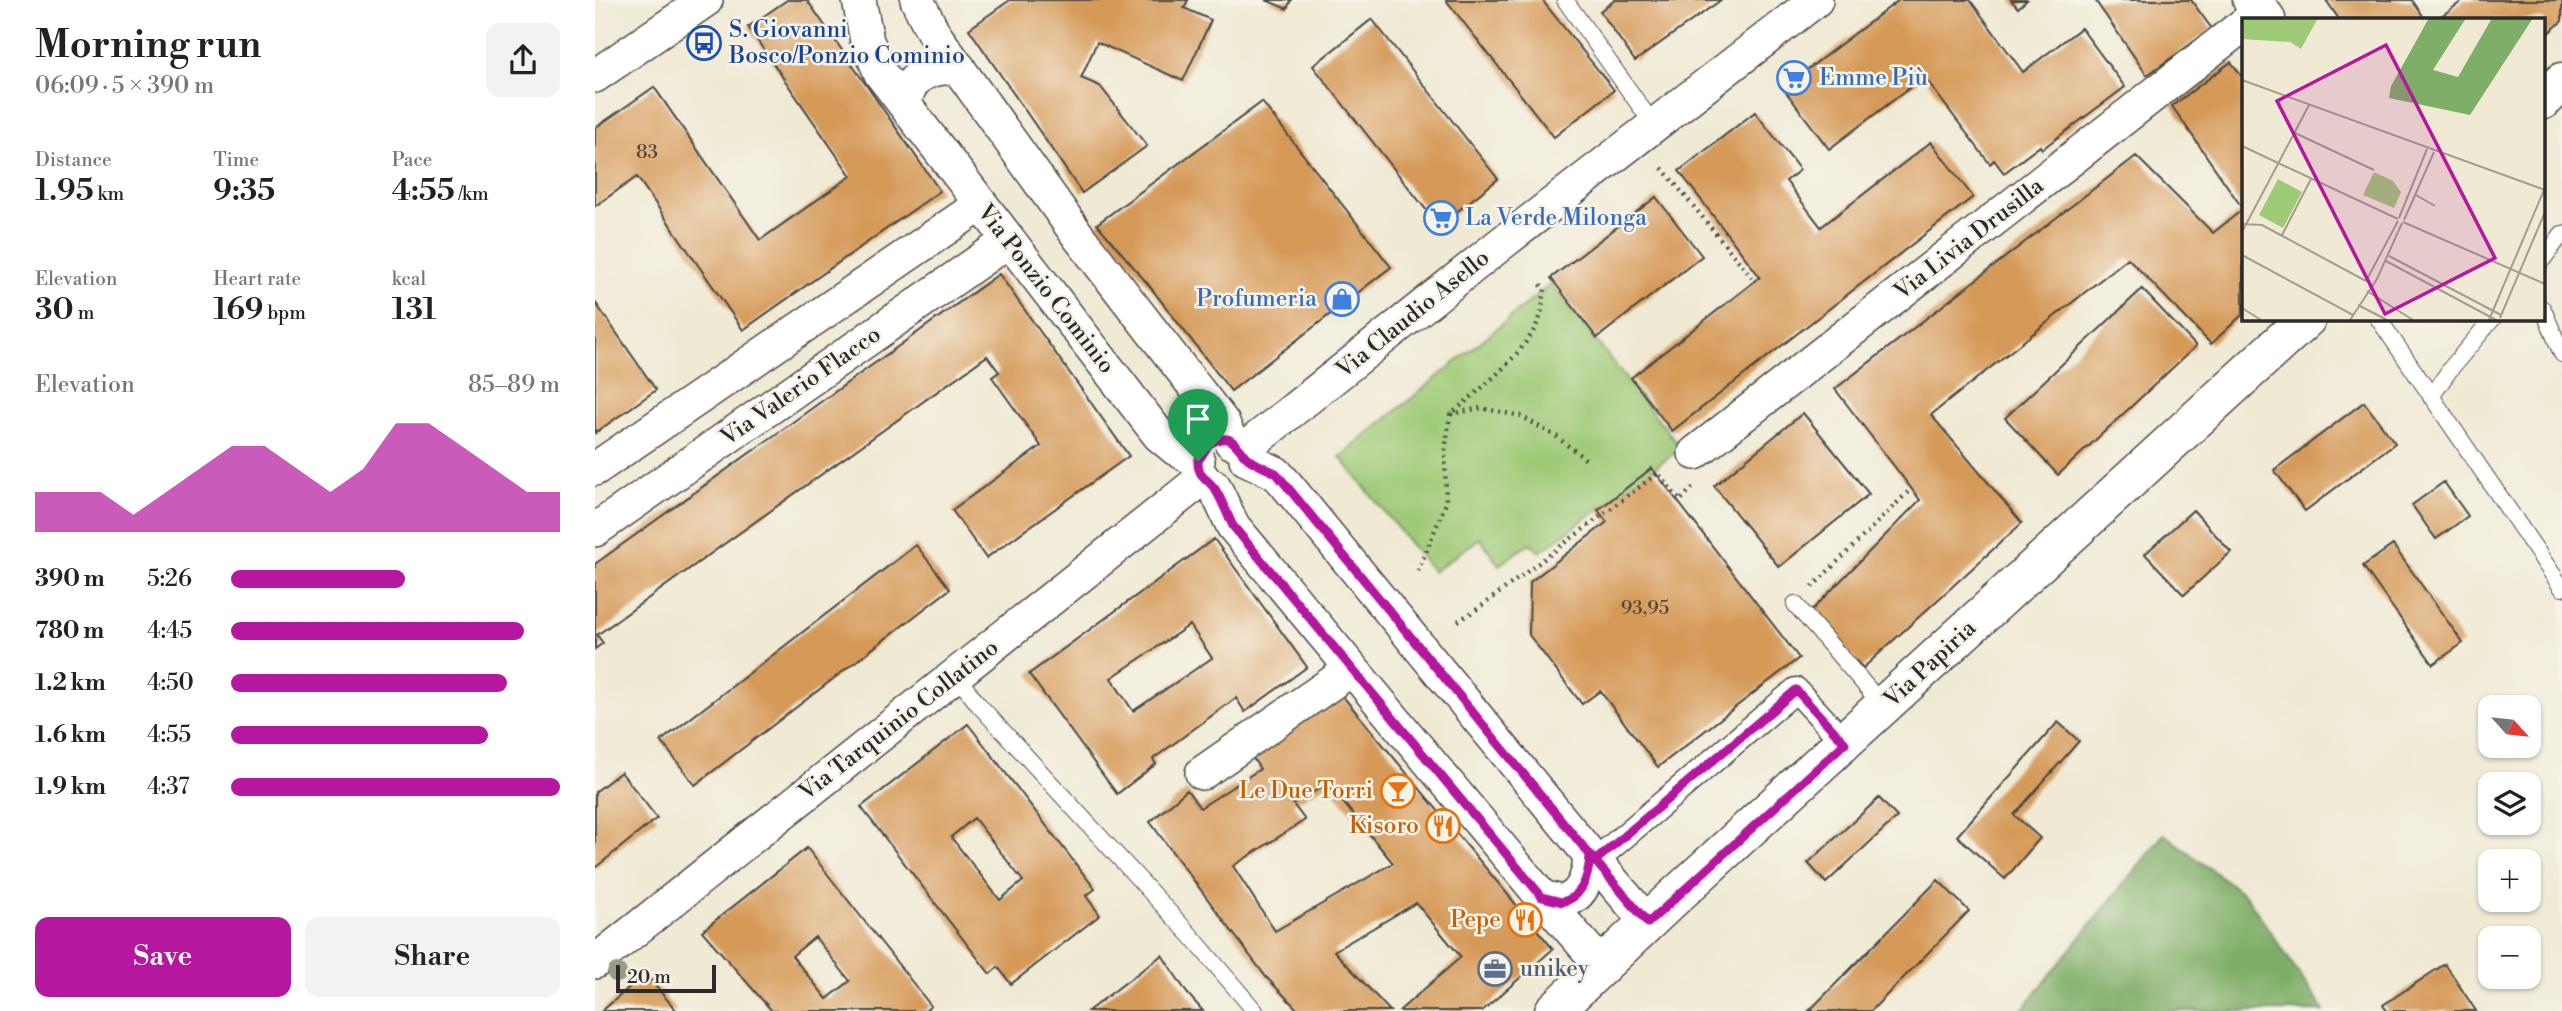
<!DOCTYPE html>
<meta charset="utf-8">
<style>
:root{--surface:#fff;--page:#f2f2f2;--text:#222;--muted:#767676;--accent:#b5179e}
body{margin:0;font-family:"Libre Bodoni",serif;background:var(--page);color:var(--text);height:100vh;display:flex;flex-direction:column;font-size:26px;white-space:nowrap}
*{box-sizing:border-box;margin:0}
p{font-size:23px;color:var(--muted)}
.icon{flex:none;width:38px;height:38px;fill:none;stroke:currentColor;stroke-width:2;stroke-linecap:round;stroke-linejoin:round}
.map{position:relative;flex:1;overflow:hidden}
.details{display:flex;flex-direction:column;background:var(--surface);width:595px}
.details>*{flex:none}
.needle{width:46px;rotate:117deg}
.buttons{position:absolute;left:1883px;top:695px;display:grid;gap:14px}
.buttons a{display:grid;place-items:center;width:63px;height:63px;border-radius:14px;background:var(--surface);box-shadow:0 2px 5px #0004;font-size:35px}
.scale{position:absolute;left:21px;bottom:18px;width:100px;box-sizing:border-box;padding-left:7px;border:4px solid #2b2b2b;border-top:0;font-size:19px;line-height:24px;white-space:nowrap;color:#2b2b2b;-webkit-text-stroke:5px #f7f3e8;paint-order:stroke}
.pin{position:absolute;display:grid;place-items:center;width:60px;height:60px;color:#fff;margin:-72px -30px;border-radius:50% 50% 50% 0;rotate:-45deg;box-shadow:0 0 7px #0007}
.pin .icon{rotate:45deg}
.round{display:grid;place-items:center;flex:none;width:74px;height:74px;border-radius:14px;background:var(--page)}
.headline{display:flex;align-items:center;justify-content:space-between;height:119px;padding:0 35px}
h1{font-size:38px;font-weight:600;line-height:52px}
.stats{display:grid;grid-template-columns:repeat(3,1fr);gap:10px;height:119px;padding:7px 35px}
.stats div{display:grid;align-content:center}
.stats b{font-size:30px;font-weight:600}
.stats small{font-size:19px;font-weight:400}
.stats p{font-size:19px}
.chart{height:196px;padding:14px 35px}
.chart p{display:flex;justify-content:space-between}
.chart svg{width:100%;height:126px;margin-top:7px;fill:var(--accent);opacity:.7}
.action{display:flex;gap:14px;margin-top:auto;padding:14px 35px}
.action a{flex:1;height:80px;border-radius:14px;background:var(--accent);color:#fff;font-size:28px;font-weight:600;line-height:80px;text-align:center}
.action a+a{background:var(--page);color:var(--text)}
ul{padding:0 35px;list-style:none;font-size:23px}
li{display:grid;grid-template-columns:112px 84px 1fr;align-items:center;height:52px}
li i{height:18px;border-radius:9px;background:var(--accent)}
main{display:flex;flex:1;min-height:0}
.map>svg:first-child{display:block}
</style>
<main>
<section class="details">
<div class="headline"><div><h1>Morning run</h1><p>06:09 · 5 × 390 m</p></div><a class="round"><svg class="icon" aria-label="share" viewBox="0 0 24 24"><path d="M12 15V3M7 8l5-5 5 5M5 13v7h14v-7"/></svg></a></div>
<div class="stats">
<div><p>Distance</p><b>1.95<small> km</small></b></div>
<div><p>Time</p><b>9:35</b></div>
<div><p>Pace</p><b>4:55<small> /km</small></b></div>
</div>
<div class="stats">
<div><p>Elevation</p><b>30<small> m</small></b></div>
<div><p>Heart rate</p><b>169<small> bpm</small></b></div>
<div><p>kcal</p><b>131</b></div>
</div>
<div class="chart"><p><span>Elevation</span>85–89 m</p>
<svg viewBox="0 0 160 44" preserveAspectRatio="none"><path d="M0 44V30L10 30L20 30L30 38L40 30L50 22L60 14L70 14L80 22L90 30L100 22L110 6L120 6L130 14L140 22L150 30L160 30V44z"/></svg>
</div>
<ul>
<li><b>390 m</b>5:26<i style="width:53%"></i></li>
<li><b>780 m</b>4:45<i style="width:89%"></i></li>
<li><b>1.2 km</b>4:50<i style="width:84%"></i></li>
<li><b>1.6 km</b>4:55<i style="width:78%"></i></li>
<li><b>1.9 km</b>4:37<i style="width:100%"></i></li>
</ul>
<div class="action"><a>Save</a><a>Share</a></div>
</section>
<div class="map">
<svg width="1967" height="1011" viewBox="0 0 1967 1011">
<rect width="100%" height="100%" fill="#f7f3e8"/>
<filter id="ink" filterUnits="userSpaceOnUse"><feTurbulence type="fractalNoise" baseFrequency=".0143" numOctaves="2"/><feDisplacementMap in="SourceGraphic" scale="14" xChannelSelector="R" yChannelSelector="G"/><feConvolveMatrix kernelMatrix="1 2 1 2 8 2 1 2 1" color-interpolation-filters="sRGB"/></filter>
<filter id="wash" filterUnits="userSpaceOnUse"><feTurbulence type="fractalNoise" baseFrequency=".00686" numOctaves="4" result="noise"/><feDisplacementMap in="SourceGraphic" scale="28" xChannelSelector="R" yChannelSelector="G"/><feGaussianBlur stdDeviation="1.57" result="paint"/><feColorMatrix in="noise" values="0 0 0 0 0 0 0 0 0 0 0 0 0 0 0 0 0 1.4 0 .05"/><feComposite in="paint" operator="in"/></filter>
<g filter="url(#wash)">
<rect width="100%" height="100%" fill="#f0ead4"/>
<path fill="#9fca77" stroke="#657a51" stroke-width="2" d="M956 284 1086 448 945 552 935 543 904 565 885 538 838 572 745 457Z"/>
<path fill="#7fae68" stroke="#556c4a" stroke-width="2" d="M1569 834 1651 896 1729 1011H1426Z"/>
<g id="blocks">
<path fill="#d59a59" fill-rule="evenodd" d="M192 0H212L345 191 148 330 42 177 0 206V128L59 87 165 240 256 176 153 27Z
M415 0H593L589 8 616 20 588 81 502 42 486 78 505 86 552 146 487 193 374 29Z
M671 0H696L692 9Z
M851 0H947L1019 90 959 137Z
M1020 0H1126L1040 61 1005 11Z
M1304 0H1375L1428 72 1486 28 1530 87 1447 149 1445 146 1409 173 1399 160 1395 164 1329 77 1234 149 1188 88Z
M1416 0H1432L1423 8Z
M1500 0H1596L1617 29 1552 75Z
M1731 0H1817L1830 19H1744Z
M1869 0H1967V21L1948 38V19H1842Z
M777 19 903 179 844 226 718 66Z
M1636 62 1648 78V209L1577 106Z
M667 102 796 267 636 391 552 283 502 224Z
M1160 112 1205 170 1191 181 1226 227 1336 142 1378 197 1077 431 1036 378 1165 277 1084 171Z
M1541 156 1618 233 1648 209V314L1616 344 1533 258 1336 415 1427 523 1268 668 1214 613 1325 500 1240 389Z
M1061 197 1107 256 1002 338 956 278Z
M404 274 534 456 391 558 357 510 446 446 397 377 404 372 392 356 2 635 8 643 0 649V564Z
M1547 289 1601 346 1463 475 1410 418Z
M0 302 61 390 0 433Z
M1769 402 1800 443 1710 511 1679 470Z
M1208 413 1274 494 1184 567 1119 486Z
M1057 468 1204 658 1063 767 1005 691 987 704 934 635 935 582 1012 522 1003 510Z
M1849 482 1873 516 1841 539 1817 505Z
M1598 510 1636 552 1589 595 1550 554Z
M619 539 712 667 650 712 641 698 558 759 561 764 522 794 434 674ZM595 625 617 658 538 711 516 678Z
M321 545 355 589 100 785 66 741Z
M1798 545 1868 643 1838 664 1768 566Z
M745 693 958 949 887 1011H804L866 957 821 903 739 951 795 1011H704L671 977 555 822 592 790 605 808 665 769 656 755ZM733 784 798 863 680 931 638 866 710 820 698 804Z
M1463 722 1484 741 1419 815 1445 838 1410 879 1362 836Z
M373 724 500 889 491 896 505 915 416 984 403 967 395 974 266 807ZM379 818 428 881 405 900 356 837Z
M26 772 62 818 0 868V792Z
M1284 798 1302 817 1231 883 1213 863Z
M212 848 336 1006 330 1011H177L107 931ZM220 937 255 981 232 999 197 956Z
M1343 880 1374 911 1276 1011H1214Z
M567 955 592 993 608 1011H493Z
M1850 964 1881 1011H1792L1788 1005Z
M50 974 82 1011H7Z"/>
</g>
</g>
<g filter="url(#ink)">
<use href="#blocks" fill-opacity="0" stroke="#494844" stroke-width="2"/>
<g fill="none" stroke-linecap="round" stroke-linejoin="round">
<g stroke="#494844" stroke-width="18">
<path id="service" d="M970 0 1060 127
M1948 259 1967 234
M1948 309 1967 354
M1783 318 1967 588
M1836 397 1856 368 1898 318
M1200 604 1289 707
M360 674 383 704 597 937 660 1011"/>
</g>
<g stroke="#494844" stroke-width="27">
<path id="pedestrian" d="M1000 861 1201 690 1250 743"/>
</g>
<g stroke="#494844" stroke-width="36">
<path id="minor" d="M264 0 272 41 286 74 564 435 581 449 603 461
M322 0 339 34 484 237 628 423 636 442
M0 76 111 0
M310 105C312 74 338 66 364 68
M648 450 907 243 1221 0
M1100 453 1648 25
M651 459 681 473 690 483 995 855 1053 923
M0 469 385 205
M619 486 638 526 947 897 1007 966
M0 530 413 241
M607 773 757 669
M947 897 967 902C989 897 994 874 995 855
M0 962 608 478"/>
</g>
<g stroke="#494844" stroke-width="41">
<path id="tertiary" d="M1657 0 1671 19
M1948 100 1967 82
M959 1011 1076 900 1712 318"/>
</g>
<path stroke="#494844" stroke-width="4.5" stroke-dasharray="2 5" stroke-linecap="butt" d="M1067 168 1160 281
M856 414 886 408 926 416 962 437 994 462
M823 571 851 503 850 451 855 415C884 390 932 353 945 317 948 308 948 298 950 289L944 283
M1217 587 1316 489
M863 621 884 608 1063 473 1085 501 1100 485"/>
<use href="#service" stroke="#fff" stroke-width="16"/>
<use href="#pedestrian" stroke="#fff" stroke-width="24"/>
<use href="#minor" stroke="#fff" stroke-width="33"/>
<use href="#tertiary" stroke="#fff" stroke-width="38"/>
</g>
<circle fill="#979b84" cx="22" cy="973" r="10"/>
</g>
<g fill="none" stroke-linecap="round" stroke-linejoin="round" filter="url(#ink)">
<g stroke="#fff" stroke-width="14">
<path id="route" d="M603 461C602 476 613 479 620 489 627 500 632 514 638 526L947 897 967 902C989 897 994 874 995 855L1053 923 1250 743 1201 690 1000 861 681 473C672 469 663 465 655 460 642 452 640 428 614 444L603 461"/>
</g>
<use href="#route" stroke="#b5179e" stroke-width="9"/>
</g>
<defs>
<g id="bus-ring" transform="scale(1.75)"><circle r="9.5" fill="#f7f3e8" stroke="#1a4fb4" stroke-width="1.5"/><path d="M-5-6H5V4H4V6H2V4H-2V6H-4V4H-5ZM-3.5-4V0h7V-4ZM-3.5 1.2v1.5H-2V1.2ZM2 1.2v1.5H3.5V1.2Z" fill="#1a4fb4"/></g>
<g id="supermarket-ring" transform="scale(1.75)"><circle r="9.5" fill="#f7f3e8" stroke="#3f7fe0" stroke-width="1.5"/><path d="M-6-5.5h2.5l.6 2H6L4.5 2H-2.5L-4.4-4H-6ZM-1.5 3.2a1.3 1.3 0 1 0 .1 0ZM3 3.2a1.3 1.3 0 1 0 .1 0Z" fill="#3f7fe0"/></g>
<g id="shop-ring" transform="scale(1.75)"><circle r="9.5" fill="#f7f3e8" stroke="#3f7fe0" stroke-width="1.5"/><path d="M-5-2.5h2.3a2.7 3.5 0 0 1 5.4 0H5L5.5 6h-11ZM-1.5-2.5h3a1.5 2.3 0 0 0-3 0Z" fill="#3f7fe0"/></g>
<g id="bar-ring" transform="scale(1.75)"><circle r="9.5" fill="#f7f3e8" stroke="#e8710a" stroke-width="1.5"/><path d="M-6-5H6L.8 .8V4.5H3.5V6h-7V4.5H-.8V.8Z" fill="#e8710a"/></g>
<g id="restaurant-ring" transform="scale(1.75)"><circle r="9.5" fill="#f7f3e8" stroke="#e8710a" stroke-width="1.5"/><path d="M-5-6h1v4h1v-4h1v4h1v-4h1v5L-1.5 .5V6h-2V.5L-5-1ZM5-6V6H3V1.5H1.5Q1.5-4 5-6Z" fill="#e8710a"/></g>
<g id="office-ring" transform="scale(1.75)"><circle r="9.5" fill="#f7f3e8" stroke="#5c6f8a" stroke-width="1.5"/><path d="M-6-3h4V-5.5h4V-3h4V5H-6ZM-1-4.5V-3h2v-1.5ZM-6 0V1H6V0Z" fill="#5c6f8a"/></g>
</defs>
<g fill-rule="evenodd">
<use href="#bus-ring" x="109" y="43"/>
<use href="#supermarket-ring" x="1199" y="78"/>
<use href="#supermarket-ring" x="846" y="218"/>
<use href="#shop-ring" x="747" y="299"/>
<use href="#bar-ring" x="803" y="791"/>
<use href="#restaurant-ring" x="848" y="826"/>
<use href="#restaurant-ring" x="930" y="920"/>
<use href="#office-ring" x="900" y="969"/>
</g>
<g text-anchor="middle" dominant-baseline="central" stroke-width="5" stroke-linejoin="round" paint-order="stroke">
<g font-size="19" fill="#564736">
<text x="52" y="152">83</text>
<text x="1050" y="608">93,95</text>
</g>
<g font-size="23" fill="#164399" stroke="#f7f3e8" text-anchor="start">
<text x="134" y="30">S. Giovanni<tspan x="134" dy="26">Bosco/Ponzio Cominio</tspan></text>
</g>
<g font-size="23" fill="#366cbe" stroke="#f7f3e8" text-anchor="start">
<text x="1224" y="78">Emme Più</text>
<text x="870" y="218">La Verde Milonga</text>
<text x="722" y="299" text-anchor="end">Profumeria</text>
</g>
<g font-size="23" fill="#2b2b2b" stroke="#f7f3e8">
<text transform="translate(1374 239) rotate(-38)">Via Livia Drusilla</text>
<text transform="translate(451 289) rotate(52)">Via Ponzio Cominio</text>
<text transform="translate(818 314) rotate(-39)">Via Claudio Asello</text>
<text transform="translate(206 386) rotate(-35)">Via Valerio Flacco</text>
<text transform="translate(1335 664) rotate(-43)">Via Papiria</text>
<text transform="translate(304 720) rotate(-38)">Via Tarquinio Collatino</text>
</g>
<g font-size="23" fill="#c56008" stroke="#f7f3e8" text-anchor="end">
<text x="778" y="791">Le Due Torri</text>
<text x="824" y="826">Kisoro</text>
<text x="906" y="920">Pepe</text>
</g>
<g font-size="23" fill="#4e5e75" stroke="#f7f3e8" text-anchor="start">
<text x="925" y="969">unikey</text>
</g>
</g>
<g transform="translate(1647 18)">
<rect width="303" height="303" fill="#f0ead4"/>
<path d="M0 0H76L59 31 48 24 0 21ZM132 154 151 163 159 174 152 190 121 177ZM36 161 60 174 41 210 17 197Z" fill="#9fca77"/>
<path d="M187 0H224L191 52 216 59 250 0H291L228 97 147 80 149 68Z" fill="#7fae68"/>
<path fill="none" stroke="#a19e90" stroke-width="2" d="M0 62 303 172M53 115 132 152M0 128 156 201M174 177 193 188M157 200 185 131M162 202 192 134M161 204 303 266M0 206 20 207 124 263M0 214 67 87M40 217 69 161M0 237 111 297M147 238 259 297M144 243 254 302M124 263 156 203M125 273 171 302M116 287 145 302M0 290 19 302M258 300 303 194M108 302 135 261 160 205M247 302 302 172"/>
<path fill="#b5179e" fill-opacity="0.15" stroke="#b5179e" stroke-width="3.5" d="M144 27 253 240 143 296 35 83Z"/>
<rect width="303" height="303" fill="none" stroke="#2b2b2b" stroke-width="3.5"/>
</g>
</svg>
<div class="buttons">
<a><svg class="needle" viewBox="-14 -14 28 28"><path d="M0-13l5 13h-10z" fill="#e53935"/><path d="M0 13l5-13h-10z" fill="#767676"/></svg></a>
<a><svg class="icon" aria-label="layers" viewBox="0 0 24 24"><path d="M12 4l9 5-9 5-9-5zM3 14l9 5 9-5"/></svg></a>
<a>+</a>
<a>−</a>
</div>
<div class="scale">20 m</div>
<div class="pin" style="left:603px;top:461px;background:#1e9e55"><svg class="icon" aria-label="arrive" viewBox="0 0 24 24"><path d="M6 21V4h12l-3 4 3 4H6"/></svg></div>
</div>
</main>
